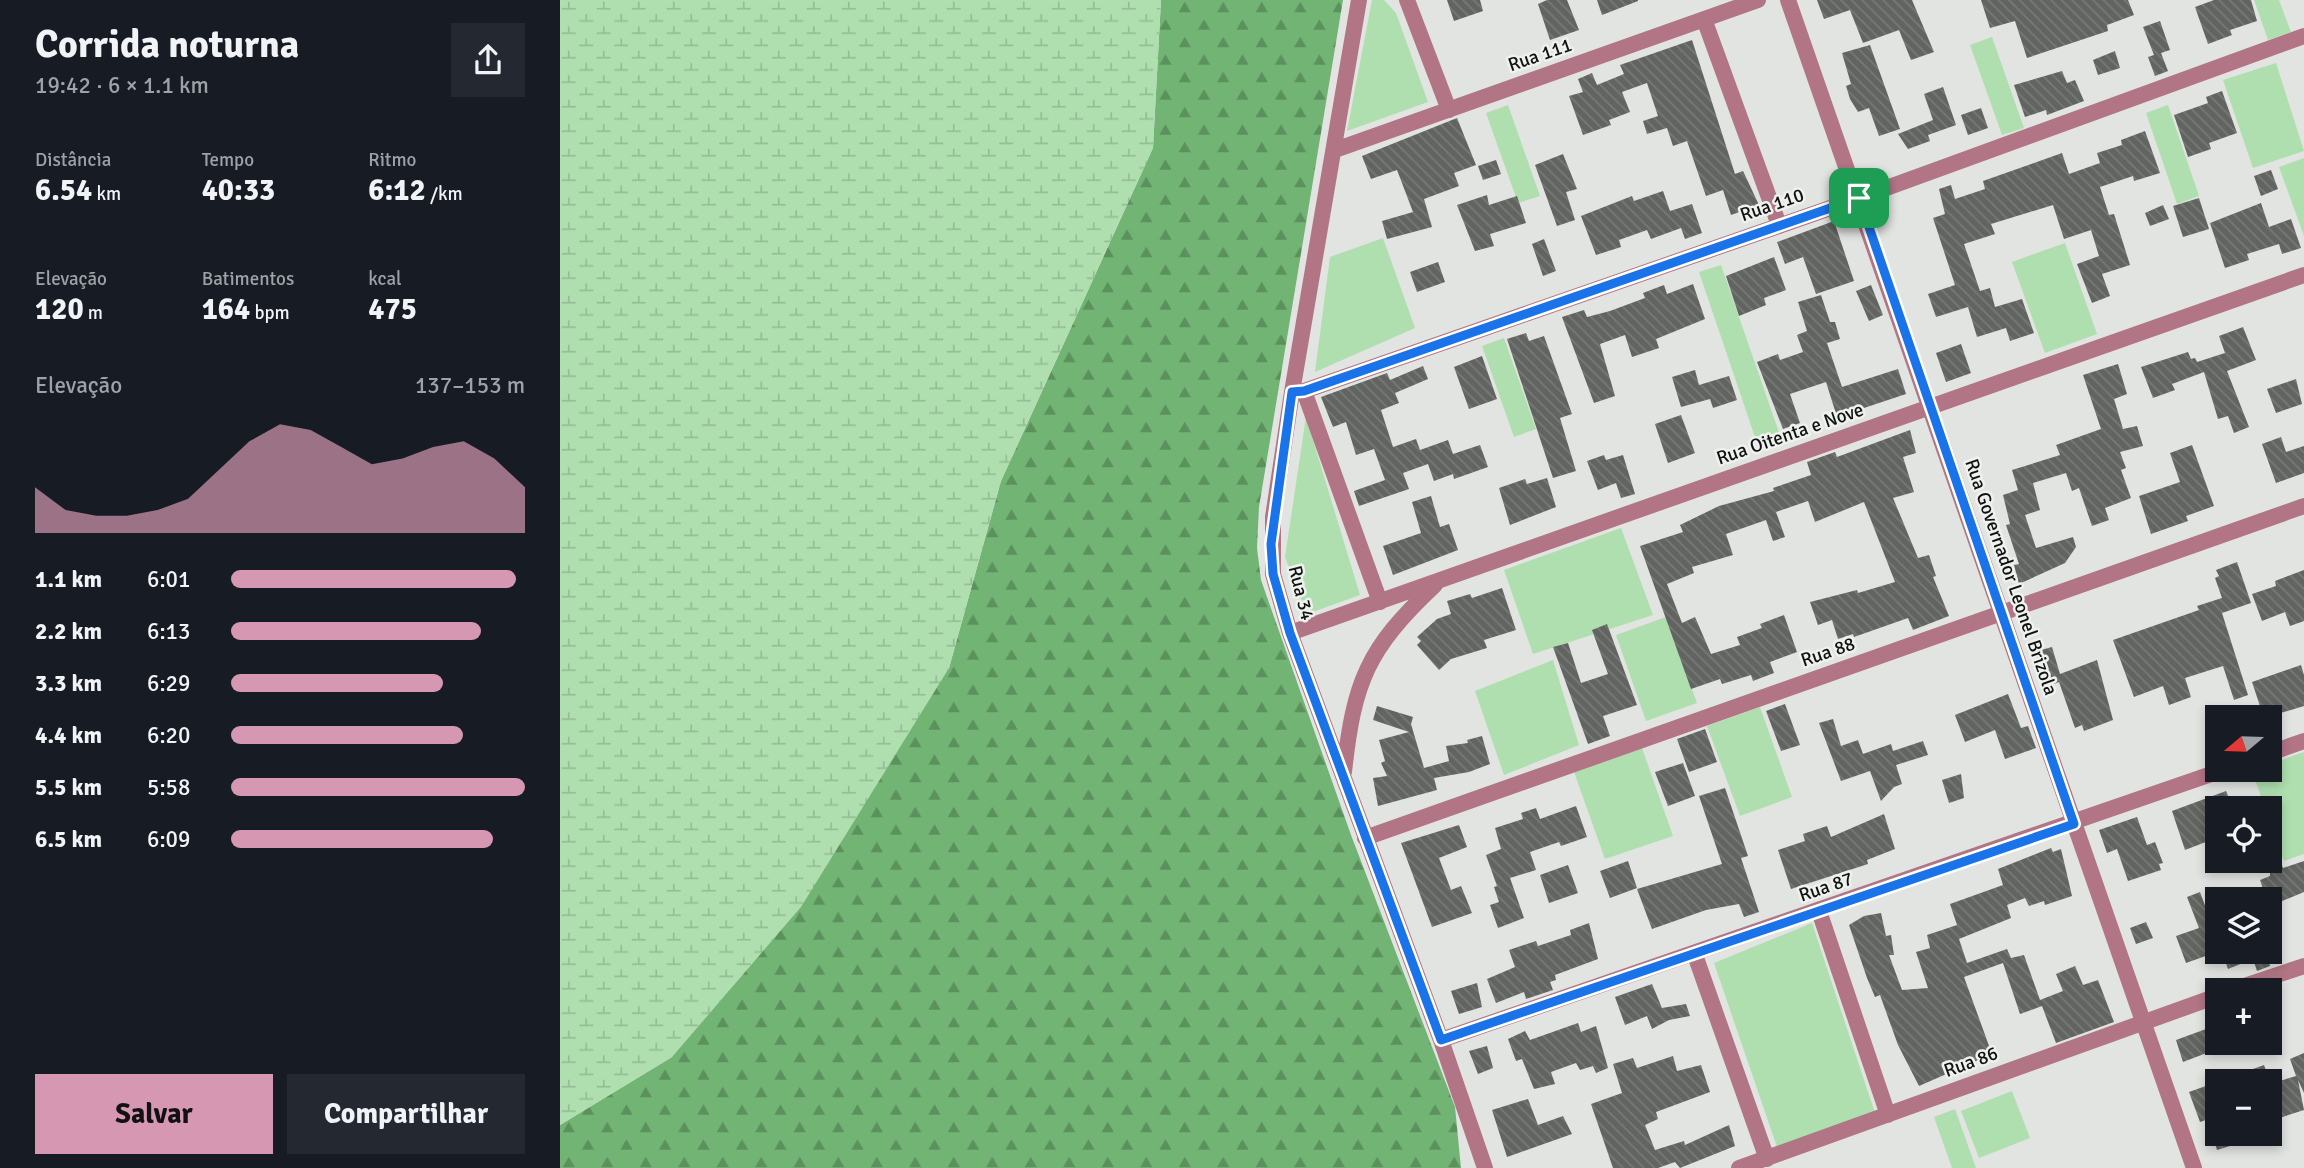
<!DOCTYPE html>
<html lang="pt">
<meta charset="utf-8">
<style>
:root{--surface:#171b24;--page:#242831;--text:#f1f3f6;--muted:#9ea1a6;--accent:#d597b2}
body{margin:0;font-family:Signika,sans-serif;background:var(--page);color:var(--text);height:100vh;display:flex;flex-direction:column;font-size:26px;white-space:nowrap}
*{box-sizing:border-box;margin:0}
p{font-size:23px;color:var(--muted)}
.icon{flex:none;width:38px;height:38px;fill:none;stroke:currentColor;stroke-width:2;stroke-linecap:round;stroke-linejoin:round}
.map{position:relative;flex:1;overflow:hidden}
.sheet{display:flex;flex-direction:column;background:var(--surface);width:560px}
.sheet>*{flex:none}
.needle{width:46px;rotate:251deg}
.buttons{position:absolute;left:1645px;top:705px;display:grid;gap:14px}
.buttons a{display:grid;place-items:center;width:77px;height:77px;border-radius:0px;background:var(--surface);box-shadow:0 4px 10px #0003;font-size:35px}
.pin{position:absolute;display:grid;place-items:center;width:60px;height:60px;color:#fff;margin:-30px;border-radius:14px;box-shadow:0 4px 10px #0006}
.round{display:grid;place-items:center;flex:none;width:74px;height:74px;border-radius:0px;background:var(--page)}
.head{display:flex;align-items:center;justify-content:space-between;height:119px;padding:0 35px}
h1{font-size:38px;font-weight:800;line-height:52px}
.metrics{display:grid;grid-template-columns:repeat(3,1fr);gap:10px;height:119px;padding:7px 35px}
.metrics div{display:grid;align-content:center}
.metrics b{font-size:30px;font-weight:800}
.metrics small{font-size:19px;font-weight:400}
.metrics p{font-size:19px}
.chart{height:196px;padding:14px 35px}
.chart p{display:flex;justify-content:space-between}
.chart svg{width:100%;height:126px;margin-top:7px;fill:var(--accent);opacity:.7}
.button{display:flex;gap:14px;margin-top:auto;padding:14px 35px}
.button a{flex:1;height:80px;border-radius:0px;background:var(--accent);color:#111;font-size:28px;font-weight:800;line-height:80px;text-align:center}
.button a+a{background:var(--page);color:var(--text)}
ul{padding:0 35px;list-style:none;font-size:23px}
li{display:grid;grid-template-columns:112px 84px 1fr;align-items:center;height:52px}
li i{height:18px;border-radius:9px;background:var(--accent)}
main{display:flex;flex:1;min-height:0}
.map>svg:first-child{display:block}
</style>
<main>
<section class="sheet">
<div class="head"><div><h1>Corrida noturna</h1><p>19:42 · 6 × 1.1 km</p></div><a class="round"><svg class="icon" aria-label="share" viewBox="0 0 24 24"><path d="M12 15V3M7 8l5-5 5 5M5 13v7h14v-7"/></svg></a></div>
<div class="metrics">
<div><p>Distância</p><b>6.54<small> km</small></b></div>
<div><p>Tempo</p><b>40:33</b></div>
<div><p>Ritmo</p><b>6:12<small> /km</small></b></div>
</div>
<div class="metrics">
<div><p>Elevação</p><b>120<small> m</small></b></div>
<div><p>Batimentos</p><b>164<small> bpm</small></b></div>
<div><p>kcal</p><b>475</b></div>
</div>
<div class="chart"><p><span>Elevação</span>137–153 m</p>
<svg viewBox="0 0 160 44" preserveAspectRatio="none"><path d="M0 44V28L10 36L20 38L30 38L40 36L50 32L60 22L70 12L80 6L90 8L100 14L110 20L120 18L130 14L140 12L150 18L160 28V44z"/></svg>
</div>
<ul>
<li><b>1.1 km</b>6:01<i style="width:97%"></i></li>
<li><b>2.2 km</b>6:13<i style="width:85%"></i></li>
<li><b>3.3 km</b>6:29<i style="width:72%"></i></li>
<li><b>4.4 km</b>6:20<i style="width:79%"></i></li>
<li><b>5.5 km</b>5:58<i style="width:100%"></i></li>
<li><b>6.5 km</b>6:09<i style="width:89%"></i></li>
</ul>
<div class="button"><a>Salvar</a><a>Compartilhar</a></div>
</section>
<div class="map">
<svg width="1744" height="1168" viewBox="0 0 1744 1168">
<defs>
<pattern id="forest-firs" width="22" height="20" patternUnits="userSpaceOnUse" patternTransform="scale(1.75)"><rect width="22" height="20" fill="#71b473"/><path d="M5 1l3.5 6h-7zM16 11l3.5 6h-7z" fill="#5b915d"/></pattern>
<pattern id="wetland-marsh" width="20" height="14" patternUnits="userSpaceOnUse" patternTransform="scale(1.75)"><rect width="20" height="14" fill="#afdfaf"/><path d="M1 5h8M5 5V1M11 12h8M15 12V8" fill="none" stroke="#96be96"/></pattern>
<pattern id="building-back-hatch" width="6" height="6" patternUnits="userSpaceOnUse" patternTransform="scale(1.75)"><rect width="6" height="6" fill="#616461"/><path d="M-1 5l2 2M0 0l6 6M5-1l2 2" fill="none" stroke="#767976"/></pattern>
</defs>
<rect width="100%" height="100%" fill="#e1e4e1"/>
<path fill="#afdfaf" d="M812 0H824L836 13 868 102 787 131Z
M1694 0H1719L1731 32 1708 40Z
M1432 37 1464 128 1442 135 1410 45Z
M1716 63 1744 151 1693 168 1663 80Z
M948 105 980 196 958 203 926 113Z
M1608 105 1639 196 1617 204 1586 113Z
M1744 158V236L1719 167Z
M823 238 855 328 755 372 770 257Z
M1505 243 1537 334 1485 353 1452 262Z
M1161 265 1222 441 1199 449 1139 272Z
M944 338 976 429 954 437 922 346Z
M746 417 800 595 747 614 725 557Z
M1061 528 1093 615 973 654 944 570Z
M1106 617 1137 703 1086 721 1056 635Z
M993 660 1019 745 944 775 915 691Z
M1200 707 1232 797 1180 816 1147 726Z
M1082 748 1113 836 1045 859 1014 772Z
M1744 752V854L1724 861 1710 821V808H1705L1692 771 1710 770V764Z
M1252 923 1315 1113 1217 1147 1154 963Z
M1452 1091 1470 1138 1419 1158 1401 1111Z
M1395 1109 1416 1168H1392L1374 1117Z"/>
<path fill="url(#forest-firs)" d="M601 0H783L699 507 697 548 701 580 791 835 895 1107 901 1168H0V1125L112 1057 389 668 441 481 593 148Z"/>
<path fill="url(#wetland-marsh)" d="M0 0H601L593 148 441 481 389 668 241 907 112 1057 0 1125Z"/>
<path fill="url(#building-back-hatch)" d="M887 0H920L923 11 894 21Z
M987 0H1007L1019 30 990 40 978 4Z
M1037 0H1078V1L1042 15Z
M1257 0H1352L1374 52 1351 60 1339 30 1303 43 1290 10 1264 19Z
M1421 0H1568L1574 15 1547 25 1548 31 1467 58 1455 21 1430 28Z
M1654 0H1691L1697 21 1670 30 1672 35 1648 44 1635 7Z
M1600 21 1610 50 1601 53 1608 71 1595 76 1588 57 1594 55 1583 27Z
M1132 40 1175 174 1183 171 1199 205 1171 215 1163 190 1146 196 1127 141 1113 146 1107 128 1087 134 1083 121 1098 116 1087 83 1062 92 1070 112 1049 120 1051 125 1023 135 1009 96 1023 92 1018 79 1032 73 1037 85 1064 74 1060 65Z
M1310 45 1340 129 1319 136 1309 108 1298 112 1290 99 1286 86 1291 84 1282 53Z
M1555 51 1560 68 1538 75 1533 60Z
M1502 71 1507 83 1515 80 1524 101 1487 115 1486 110 1465 117 1454 85Z
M1383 87 1396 125 1368 135 1370 141 1348 149 1338 134 1373 120 1364 94Z
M1662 91 1677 133 1649 143 1651 149 1628 157 1614 115 1648 103 1646 97Z
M1421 108 1428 128 1408 135 1401 115Z
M897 118 916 165 894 173 899 186 864 199 872 227 827 239 822 221 853 212 837 170 811 179 802 156Z
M1585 131 1600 173 1574 181 1573 176 1540 187 1549 215 1554 214 1570 265 1542 274 1550 296 1532 303 1517 264 1539 256 1531 230 1504 239 1493 205 1431 224 1435 234 1404 244 1420 291 1430 288 1435 307 1462 299 1474 333 1450 341 1446 328 1417 337 1408 307 1376 317 1368 294 1395 285 1373 218 1385 214 1379 189 1391 185 1395 199 1425 189 1423 181 1502 153 1509 174 1540 163 1537 153 1562 145 1561 140Z
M1003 154 1017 189 1006 192 1015 220 997 226 975 165Z
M936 160 941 174 923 180 918 166Z
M1711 170 1718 189 1701 196 1694 176Z
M1103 191 1110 211 1132 204 1142 233 1125 239 1121 228 1091 239 1087 230 1059 240 1061 247 1036 255 1021 216 1072 196 1074 201Z
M927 195 929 205 957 196 966 223 930 234 934 246 915 251 897 205Z
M1639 198 1649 229 1623 237 1613 206Z
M1701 203 1709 227 1731 219 1741 248 1722 254 1719 244 1687 254 1689 260 1665 268 1650 223Z
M1603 205 1609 219 1590 226 1585 213Z
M1274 221 1294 281 1256 294 1243 257 1225 264 1217 242Z
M984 239 996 271 983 276 972 244Z
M1214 257 1226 290 1204 298 1206 305 1179 316 1166 276Z
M878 262 885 282 857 292 850 272Z
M1133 284 1145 319 1096 339 1099 348 1072 357 1065 335 1040 344 1055 396 1034 403 1002 317 1024 310 1027 317 1050 311 1085 298 1083 293 1104 285 1107 294Z
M1311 285 1323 315 1309 321 1296 291Z
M1261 295 1270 322H1275L1280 339 1267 343 1282 387 1338 369 1346 394 1277 417 1266 382 1230 394 1240 423 1223 429 1197 362 1218 354 1220 360 1243 352 1237 335 1247 331 1238 302Z
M1683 327 1696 360 1667 371 1689 427 1674 433 1668 416 1658 419 1644 372 1612 384 1615 390 1593 398 1581 367 1628 352 1631 359 1635 358 1637 362 1665 353 1659 336Z
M966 333 969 341 984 336 1012 414 1000 418 1016 471 993 478 947 339Z
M1401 344 1411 373 1386 382 1376 353Z
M922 356 937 399 909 409 894 367Z
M1558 364 1567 394 1554 399 1563 429 1577 426 1583 446 1560 452 1566 468 1561 470 1571 498 1545 508 1549 520 1532 526 1519 488 1512 491 1506 473 1473 483 1480 510 1465 515 1476 548 1513 537 1516 547 1505 563 1459 584 1454 565 1459 564 1446 525 1450 524 1443 495 1458 490 1452 470 1500 455 1496 445 1541 429 1523 375Z
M863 366 868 379 835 393 839 403 821 410 833 447 856 439 860 450 888 440 893 454 920 445 928 467 894 479 893 474 874 481 868 464 843 473 849 489 799 506 794 491 825 480 814 449 796 455 786 422 773 427 761 397 827 373 830 380Z
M1135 370 1139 385 1169 376 1177 400 1153 408 1150 399 1121 407 1112 377Z
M1736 379 1742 404 1716 413 1707 389Z
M1121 415 1135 453 1108 463 1095 424Z
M1350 430 1356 453 1343 457 1354 492 1333 498 1358 558 1369 555 1376 576 1373 577 1389 616 1353 630 1348 618 1294 637 1293 634 1278 639 1272 620 1258 625 1250 602 1297 590 1298 593 1335 582 1304 502 1255 522 1248 501 1216 512 1225 537 1213 541 1206 520 1166 534 1173 555 1132 567 1134 573 1107 584 1122 623 1135 617 1151 654 1180 645 1177 637 1202 628 1200 624 1224 615 1237 652 1210 662 1214 673 1193 681 1191 675 1162 684 1160 679 1131 689 1080 546 1123 532 1120 525 1159 506 1214 491 1213 488 1251 475 1247 462 1275 452 1277 457Z
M1721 437 1726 452 1744 446V473L1716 483 1702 444Z
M1632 445 1654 506 1626 516 1628 521 1591 534 1579 496 1620 482 1610 453Z
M1044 455 1046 460 1063 455 1075 494 1061 498 1056 483 1038 490 1027 461Z
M987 478 996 507 950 525 939 488 965 479 967 484Z
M871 496 880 527 889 524 898 550 833 575 823 546 861 533 852 502Z
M1677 562 1691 603 1662 613 1688 695 1674 700 1663 666 1625 678 1631 697 1609 705 1603 686 1574 697 1553 640 1639 610 1637 606 1662 598 1655 578 1659 576 1656 570Z
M1744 570V621L1730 626 1725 612 1702 621 1692 594 1716 586 1715 581Z
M942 588 956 630 924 640 927 648 891 659 879 670 857 645 861 641 857 637 877 619 891 614 887 601 910 594 912 598Z
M1047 624 1077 705 1043 716 1050 736 1028 744 993 647 1008 643 1021 683 1048 674 1032 630Z
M1492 647 1500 674 1537 660 1553 720 1524 731 1522 725 1515 728 1499 682 1489 686 1474 652Z
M1741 665 1744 675V706L1704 718 1692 682Z
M1448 694 1461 728 1468 726 1476 748 1445 759 1435 730 1405 742 1395 715Z
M1225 704 1240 745 1221 751 1206 711Z
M817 706 853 717 851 724 864 768 889 761 886 746 908 743 907 740 922 736 930 764 909 772 874 778 877 790 818 806 813 778 827 776 821 763 825 761 819 740 849 732 813 720Z
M1273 719 1281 746 1298 740 1303 754 1331 744 1333 751 1363 741 1368 755 1336 765 1342 784 1334 787 1321 801 1310 771 1281 781 1259 723Z
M1145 729 1157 762 1129 772 1117 739Z
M1123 763 1135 796 1108 806 1095 772Z
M1401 774 1404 798 1389 803 1382 780Z
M1165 788 1188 856 1181 858 1199 912 1184 917 1179 904 1146 910 1092 929 1077 889 1162 864 1139 796Z
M1666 791 1673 808H1657V830L1649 833 1651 840 1625 850 1612 811Z
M1016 806 1027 837 1001 846 999 842 970 852 976 870 950 878 964 918 938 928 930 905 939 902 934 887 937 886 926 855 941 849 935 828 963 819 961 813 976 808 980 819Z
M1324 814 1335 849 1307 860 1308 864 1231 889 1218 850 1245 841 1243 834 1267 826 1271 837Z
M1577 817 1587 845 1595 842 1603 863 1599 864 1601 870 1568 881 1557 849 1547 853 1539 830Z
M899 825 907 847 879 858 891 890 901 886 912 913 872 927 841 843Z
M1710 835 1723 868 1744 861V892L1710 906V900H1707L1700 880 1710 876Z
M1491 848 1493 852 1501 849 1512 896 1485 905 1484 901 1469 906 1465 898 1447 905 1451 918 1399 939 1407 963 1447 949 1451 958 1464 955 1480 1000 1503 991 1496 974 1515 966 1523 985 1538 980 1554 1022 1496 1043 1482 1006 1460 1014 1443 963 1404 977 1432 1054 1359 1086 1338 1045 1320 995 1315 997 1307 978 1289 925 1304 916 1321 913 1326 936 1331 935 1334 955H1329L1342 990 1368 988 1356 952 1370 948 1367 935 1397 925 1390 904 1443 885 1438 869Z
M1068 861 1077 888 1050 898 1040 871Z
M1008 865 1018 893 989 903 980 875Z
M1640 892 1657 938V952L1626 963 1616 936 1639 928 1627 897Z
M1586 922 1593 938 1576 944 1570 928Z
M1029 923 1038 959 995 975 996 980 990 982 993 990 966 999 964 992 936 1003 927 979 955 967 949 950 976 941 978 946 1011 935 1010 930Z
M1662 952H1708L1710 966 1697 971 1693 959 1668 969Z
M917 983 922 1007 899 1014 891 991Z
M1092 984 1102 1008 1126 1004 1130 1016 1109 1020 1092 1029 1087 1016 1065 1025 1055 997Z
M1018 1023 1021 1032 1036 1026 1048 1068 1036 1073 1033 1066 1020 1070 1016 1063 991 1072 995 1084 974 1089 962 1059 956 1061 948 1039 965 1031 970 1040Z
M1657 1025V1049L1623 1062 1616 1040Z
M927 1046 933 1068 918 1074 909 1051Z
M1744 1053V1093L1738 1080 1744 1110 1710 1121V1084L1736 1076 1730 1059Z
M1113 1056 1117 1071 1141 1065 1150 1092 1096 1112 1098 1119 1085 1125 1095 1150 1124 1141 1125 1145 1169 1125 1175 1146 1120 1168 1115 1162 1098 1168H1053L1031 1104 1062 1093 1053 1064 1073 1058 1077 1068Z
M1704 1065 1710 1082H1663V1080Z
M1657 1082V1116L1640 1122 1629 1092Z
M968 1099 978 1125 1003 1116 1012 1134 947 1157 932 1110Z
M1652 1134H1699V1137L1657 1150Z"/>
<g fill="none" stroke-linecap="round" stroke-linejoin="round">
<path stroke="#b27585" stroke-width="16" d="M799 0 732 392 713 517V574L730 633 881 1040 925 1168
M847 0 889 110
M1228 0 1634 1168
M1144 19 1219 225
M775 150 1198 0
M744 391 820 602
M732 392 744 391 1299 198 1744 36
M730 633 1744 275
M1710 753 1744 741
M784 772C794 681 807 649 875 585
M805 838 1744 506
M1259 911 1328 1115
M1135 955 1207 1159
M1672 990 1744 966
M881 1040 1663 770
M1179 1168 1657 996"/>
</g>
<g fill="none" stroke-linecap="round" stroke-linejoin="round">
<g stroke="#fff" stroke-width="14">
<path id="route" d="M1299 198 1514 824 881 1040 730 633 713 574 711 544 732 392 744 391Z"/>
</g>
<use href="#route" stroke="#1a73e8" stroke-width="9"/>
</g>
<g text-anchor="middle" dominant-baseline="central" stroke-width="5" stroke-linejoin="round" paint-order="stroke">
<g font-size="19" fill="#101110" stroke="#eef1ee">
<text transform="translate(980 55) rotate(-19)">Rua 111</text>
<text transform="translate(1212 205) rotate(-19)">Rua 110</text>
<text transform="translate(1230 434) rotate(-19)">Rua Oitenta e Nove</text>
<text transform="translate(1451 577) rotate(71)">Rua Governador Leonel Brizola</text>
<text transform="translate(741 593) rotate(76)">Rua 34</text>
<text transform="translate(1268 652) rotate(-19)">Rua 88</text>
<text transform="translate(1266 887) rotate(-19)">Rua 87</text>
<text transform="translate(1411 1062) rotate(-20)">Rua 86</text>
</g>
</g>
</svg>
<div class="buttons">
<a><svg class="needle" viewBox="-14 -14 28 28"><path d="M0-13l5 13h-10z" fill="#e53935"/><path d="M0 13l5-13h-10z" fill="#9ea1a6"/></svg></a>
<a><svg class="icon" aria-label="locate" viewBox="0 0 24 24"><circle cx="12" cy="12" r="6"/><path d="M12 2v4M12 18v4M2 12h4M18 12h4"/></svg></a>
<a><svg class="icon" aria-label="layers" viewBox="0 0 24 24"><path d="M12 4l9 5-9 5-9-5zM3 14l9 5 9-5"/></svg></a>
<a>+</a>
<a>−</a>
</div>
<div class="pin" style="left:1299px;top:198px;background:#1e9e55"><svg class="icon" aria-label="arrive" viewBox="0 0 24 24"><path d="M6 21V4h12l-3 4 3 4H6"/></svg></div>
</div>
</main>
